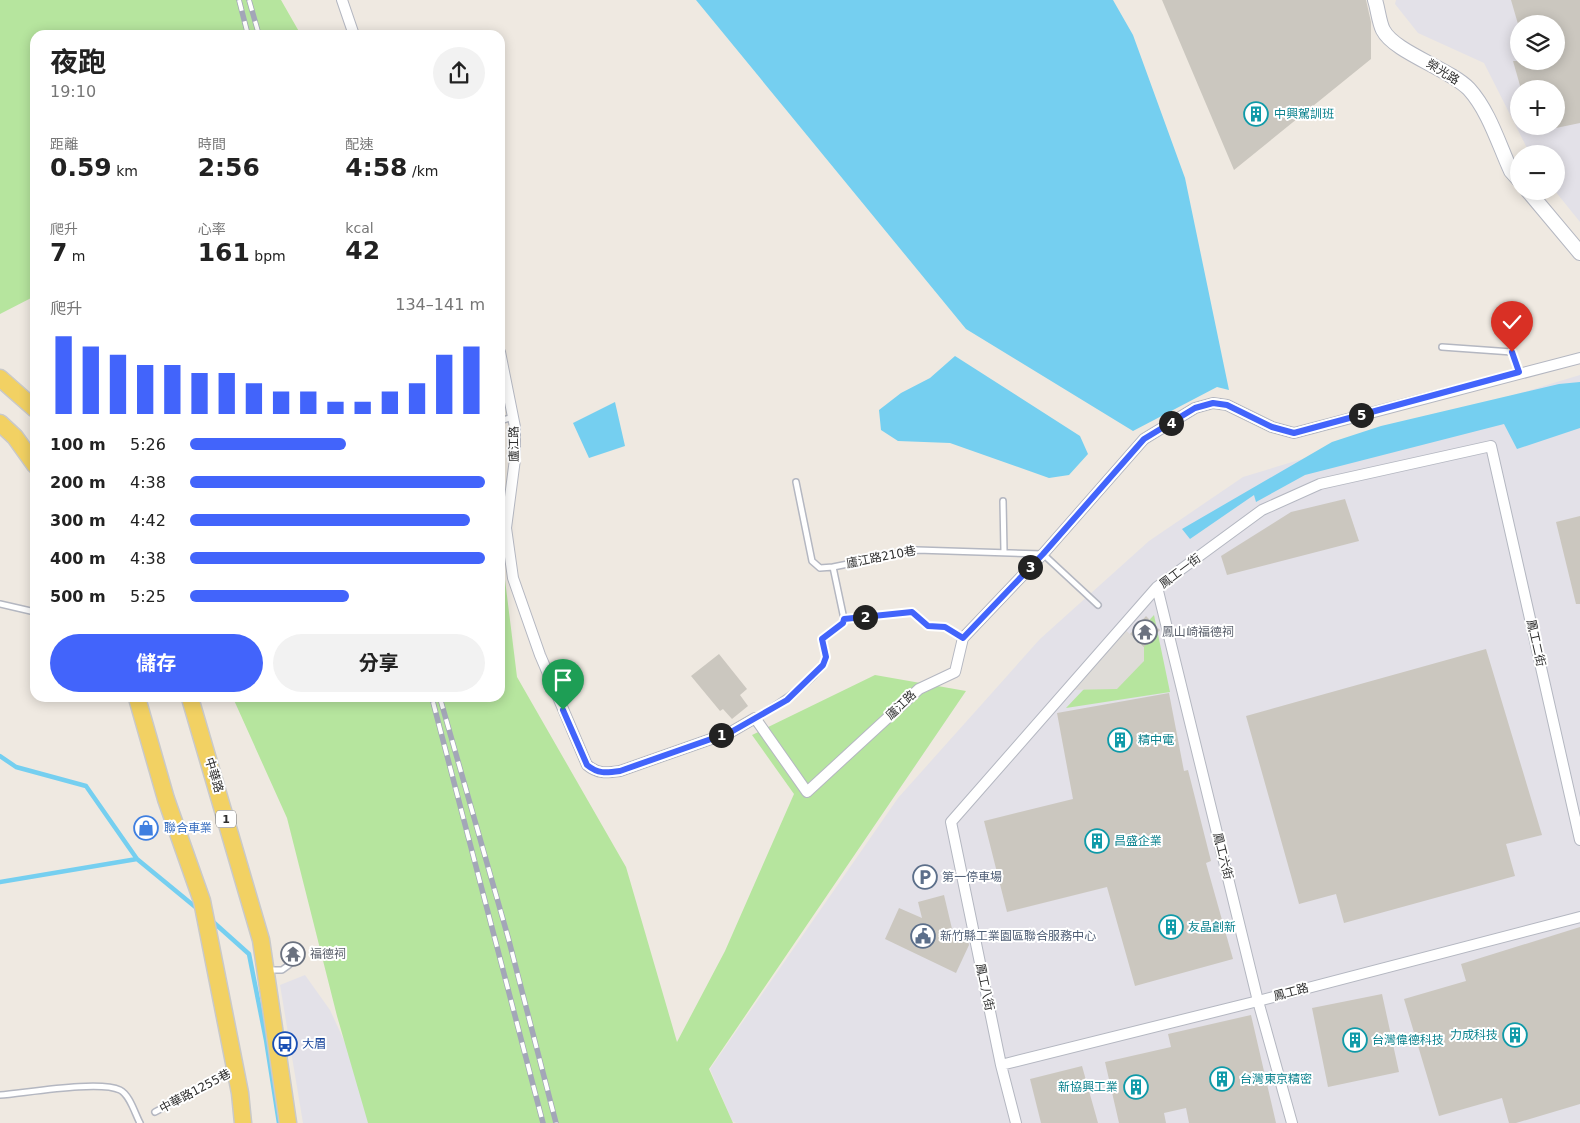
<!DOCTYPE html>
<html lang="zh-TW">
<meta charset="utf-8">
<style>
:root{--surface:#fff;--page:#f2f2f2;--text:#222;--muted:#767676;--accent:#4264fb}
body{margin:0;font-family:"DejaVu Sans","Noto Sans TC",sans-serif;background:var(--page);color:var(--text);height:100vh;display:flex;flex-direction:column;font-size:19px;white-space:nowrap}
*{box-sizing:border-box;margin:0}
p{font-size:16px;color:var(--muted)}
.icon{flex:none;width:28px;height:28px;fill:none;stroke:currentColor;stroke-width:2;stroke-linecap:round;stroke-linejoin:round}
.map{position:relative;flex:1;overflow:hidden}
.sheet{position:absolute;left:30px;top:30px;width:475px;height:672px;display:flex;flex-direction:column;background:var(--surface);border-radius:15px;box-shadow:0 2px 12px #0003}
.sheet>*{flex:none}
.tools{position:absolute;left:1510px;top:15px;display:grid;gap:10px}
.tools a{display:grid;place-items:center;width:55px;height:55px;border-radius:50%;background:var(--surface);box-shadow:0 2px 12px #0003;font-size:25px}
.pin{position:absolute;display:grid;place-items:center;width:42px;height:42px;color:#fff;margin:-51px -21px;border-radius:50% 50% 50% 0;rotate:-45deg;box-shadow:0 0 5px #0007}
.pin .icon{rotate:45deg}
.km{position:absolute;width:25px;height:25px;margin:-12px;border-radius:50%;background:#222;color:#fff;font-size:14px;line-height:25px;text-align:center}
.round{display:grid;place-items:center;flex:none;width:52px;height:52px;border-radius:26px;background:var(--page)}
.summary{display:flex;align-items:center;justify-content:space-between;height:85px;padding:0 20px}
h1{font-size:28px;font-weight:700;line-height:38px}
.metrics{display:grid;grid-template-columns:repeat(3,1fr);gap:8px;height:85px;padding:5px 20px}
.metrics div{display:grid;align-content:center}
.metrics b{font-size:25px;font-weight:700}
.metrics small{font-size:14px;font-weight:400}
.metrics p{font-size:14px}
.chart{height:140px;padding:10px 20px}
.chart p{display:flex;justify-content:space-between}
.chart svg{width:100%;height:90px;margin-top:5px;stroke:var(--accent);stroke-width:6}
.cta{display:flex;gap:10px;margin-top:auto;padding:10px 20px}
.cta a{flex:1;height:58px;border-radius:30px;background:var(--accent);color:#fff;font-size:20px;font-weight:700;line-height:58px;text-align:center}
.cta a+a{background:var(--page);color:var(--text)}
ul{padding:0 20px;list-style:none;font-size:16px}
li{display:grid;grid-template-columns:80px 60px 1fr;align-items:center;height:38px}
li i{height:12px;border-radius:6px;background:var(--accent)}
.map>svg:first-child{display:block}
</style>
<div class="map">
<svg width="1580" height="1123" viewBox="0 0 1580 1123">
<rect width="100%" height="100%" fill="#efe9e1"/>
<path fill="#e3e1e8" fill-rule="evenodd" d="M1396 0H1580V222L1555 191 1556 154H1530L1484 63 1418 33 1395 4ZM1519 24H1556V61H1519ZM1519 89H1556V126H1519Z
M1580 375V1123H736L732 1121 710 1069 898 798 1040 639 1149 541 1243 477Z
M305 975 330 1010 382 1123H303L280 985Z"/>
<path fill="#b6e59e" d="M0 0H281L301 35H35V296L0 314Z
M500 539 517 677 626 867 677 1042 725 951 794 794 752 735 875 675 966 691 709 1069 733 1123H368L337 1016 287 818 233 698H500Z
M1154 615 1170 692 1066 708Z"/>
<path fill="#dfdcd8" d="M1122 627 1144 647V661L1117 689 1067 690Z"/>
<path fill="#75cff0" d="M696 0H1113L1133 35 1185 178 1229 390 1217 387 1133 431 966 329Z
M955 356 1080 436 1088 454 1069 475 1049 478 950 443 898 441 881 430 879 410 901 393 930 378Z
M1580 382V428L1517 449 1504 424 1305 475 1256 502 1254 495 1190 539 1182 529 1332 442 1381 426 1559 384Z
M615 402 625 446 589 458 573 423Z"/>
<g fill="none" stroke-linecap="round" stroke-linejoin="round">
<path stroke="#75cff0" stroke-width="4.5" d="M0 756 16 767 86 786 137 859 199 910
M0 882 137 859
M211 920 249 954 266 1040 279 1123"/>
</g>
<path fill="#cbc7bf" d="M1162 0H1366L1371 22V59L1234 170Z
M1511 0H1580V123L1556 128V89H1521L1513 61H1556V24H1518Z
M1345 499 1359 541 1227 575 1221 556 1291 512Z
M1580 516V604H1576L1556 522Z
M1146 616 1160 630 1144 647 1130 634Z
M1486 649 1542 835 1506 844 1515 876 1344 923 1336 894 1299 904 1246 716Z
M719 654 747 689 740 695 748 706 732 719 723 709 720 711 691 676Z
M1169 693 1184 771 1188 770 1211 861 1206 863 1233 959 1135 986 1107 887 1007 912 984 821 1073 799 1057 713Z
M944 895 953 933 968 940 969 945 956 973 885 939 899 908 922 918 918 902Z
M1580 927V1104L1516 1123H1509L1502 1098 1439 1116 1404 999 1466 981 1461 964Z
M1382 994 1399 1072 1328 1087 1312 1008Z
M1251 1015 1276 1123H1189L1186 1108 1164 1113 1166 1123H1119L1105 1062 1171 1047 1168 1034Z
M1082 1066 1098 1123H1041L1030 1079Z"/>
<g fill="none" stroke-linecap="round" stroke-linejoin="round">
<g stroke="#b4b7c1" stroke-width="8">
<path id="service" d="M1442 347 1512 352 1519 372
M500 421 513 417
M796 482 812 561 820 568 833 567
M1003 501 1004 551
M0 604 35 612
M844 619 833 567 917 550 1043 554 1098 605
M755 718C772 708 821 678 825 658 826 653 824 645 822 639L843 623 844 619 912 612 928 626 945 627 963 638
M268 970H282L289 965
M0 1095C26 1093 99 1080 120 1090 130 1095 135 1114 140 1123
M155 1112 232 1071"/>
</g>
<g stroke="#b4b7c1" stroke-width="12">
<path id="minor" d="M342 0 354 35
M500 352 515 427V459L506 528 513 578 540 655 587 765C598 774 606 773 620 771L731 732 755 718 807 792 919 689 955 672 963 638 1043 554 1144 439 1195 408 1213 403 1227 405 1272 427 1294 433 1580 358
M1157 587 1258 1001 1292 1123
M1001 1065 1258 1001 1580 917
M1016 1123 1001 1065 951 822 1157 587 1262 510 1320 484 1491 446 1580 840"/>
</g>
<g stroke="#b4b7c1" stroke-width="16">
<path id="tertiary" d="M1375 0C1378 9 1379 22 1383 30 1394 52 1450 69 1469 89 1489 111 1499 145 1511 171L1519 180
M1528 191 1580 253"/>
</g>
<g stroke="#c9c9c9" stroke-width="19">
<path id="primary" d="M0 378 35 409
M0 423 15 437 35 465
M137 698 166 799 202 901 240 1093 243 1123
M190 698 261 940 288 1123"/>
</g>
<use href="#service" stroke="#fff" stroke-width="5"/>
<use href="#minor" stroke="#fff" stroke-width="10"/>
<use href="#tertiary" stroke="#fff" stroke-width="14"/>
<use href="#primary" stroke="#f2d163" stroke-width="16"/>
<g stroke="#a3a6b8" stroke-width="5.5">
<path id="rail" d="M239 0 248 35
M249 0 259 35
M440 698 508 937 556 1123
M433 702 543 1123"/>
</g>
<use href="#rail" stroke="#fff" stroke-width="4" stroke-dasharray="11" stroke-linecap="butt"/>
</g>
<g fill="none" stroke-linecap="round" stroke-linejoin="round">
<g stroke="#fff" stroke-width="10">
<path id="route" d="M563 710 587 765C598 774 606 773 620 771L731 732 787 700 823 665 826 657 822 639 843 623 844 619 912 612 928 626 945 627 963 638 1043 554 1144 439 1195 408 1213 403 1227 405 1272 427 1294 433 1519 372 1512 352"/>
</g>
<use href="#route" stroke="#4264fb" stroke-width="6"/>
</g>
<defs>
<g id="building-ring" transform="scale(1.25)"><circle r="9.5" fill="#fff" stroke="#0f9aa8" stroke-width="1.5"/><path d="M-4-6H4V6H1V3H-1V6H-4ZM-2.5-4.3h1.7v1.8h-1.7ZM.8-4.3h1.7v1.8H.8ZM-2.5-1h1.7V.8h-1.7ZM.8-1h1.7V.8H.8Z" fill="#0f9aa8"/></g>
<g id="temple-ring" transform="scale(1.25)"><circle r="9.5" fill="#fff" stroke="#6b7280" stroke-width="1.5"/><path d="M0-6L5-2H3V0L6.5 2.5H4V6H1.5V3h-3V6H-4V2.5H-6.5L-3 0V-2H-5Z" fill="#6b7280"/></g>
<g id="shop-ring" transform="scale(1.25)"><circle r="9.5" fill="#fff" stroke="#3f7fe0" stroke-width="1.5"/><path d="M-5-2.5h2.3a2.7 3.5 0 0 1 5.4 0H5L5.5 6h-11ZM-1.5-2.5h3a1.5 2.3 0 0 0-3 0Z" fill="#3f7fe0"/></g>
<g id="parking-ring" transform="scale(1.25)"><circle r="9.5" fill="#fff" stroke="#5c6f8a" stroke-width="1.5"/><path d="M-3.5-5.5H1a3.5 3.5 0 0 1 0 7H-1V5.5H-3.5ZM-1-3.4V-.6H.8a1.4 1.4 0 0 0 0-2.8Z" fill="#5c6f8a"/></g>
<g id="civic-ring" transform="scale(1.25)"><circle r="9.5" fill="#fff" stroke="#5c6f8a" stroke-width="1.5"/><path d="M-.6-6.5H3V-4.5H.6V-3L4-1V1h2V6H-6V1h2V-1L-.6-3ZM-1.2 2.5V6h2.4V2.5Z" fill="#5c6f8a"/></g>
<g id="bus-ring" transform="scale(1.25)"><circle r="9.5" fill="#fff" stroke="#1a4fb4" stroke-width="1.5"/><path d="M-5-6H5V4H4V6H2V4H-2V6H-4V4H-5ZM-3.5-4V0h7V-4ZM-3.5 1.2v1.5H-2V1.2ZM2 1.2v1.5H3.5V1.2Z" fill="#1a4fb4"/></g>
</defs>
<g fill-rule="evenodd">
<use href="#building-ring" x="1256" y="114"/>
<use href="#temple-ring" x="1145" y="632"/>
<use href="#building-ring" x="1120" y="740"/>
<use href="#shop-ring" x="146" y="828"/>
<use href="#building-ring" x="1097" y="841"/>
<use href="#parking-ring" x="925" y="877"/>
<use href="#building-ring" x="1171" y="927"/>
<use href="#civic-ring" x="923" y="936"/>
<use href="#temple-ring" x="293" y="954"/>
<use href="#building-ring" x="1515" y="1035"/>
<use href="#building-ring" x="1355" y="1040"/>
<use href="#bus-ring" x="285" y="1044"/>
<use href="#building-ring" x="1222" y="1079"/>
<use href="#building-ring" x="1136" y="1087"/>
</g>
<g text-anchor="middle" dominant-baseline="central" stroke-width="4" stroke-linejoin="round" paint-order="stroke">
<rect fill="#fff" stroke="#6d6d6d" stroke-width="1" x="216" y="810.5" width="20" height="17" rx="4"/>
<g font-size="11" font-weight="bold" fill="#2e2e2e">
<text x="226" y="819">1</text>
</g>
<g font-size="12" fill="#2e2e2e" stroke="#fff">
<text transform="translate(1443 72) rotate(32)">榮光路</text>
<text transform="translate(514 444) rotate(-91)">廬江路</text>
<text transform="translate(881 557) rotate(-11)">廬江路210巷</text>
<text transform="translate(1180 571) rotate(-37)">鳳工一街</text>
<text transform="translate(1536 643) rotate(77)">鳳工二街</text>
<text transform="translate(901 705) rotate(-43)">廬江路</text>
<text transform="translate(214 775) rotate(73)">中華路</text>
<text transform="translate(1223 856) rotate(76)">鳳工六街</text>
<text transform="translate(985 987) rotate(78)">鳳工八街</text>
<text transform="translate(1291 992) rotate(-15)">鳳工路</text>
<text transform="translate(195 1091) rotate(-28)">中華路1255巷</text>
</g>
<g font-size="12" fill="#0d838f" stroke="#fff" text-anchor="start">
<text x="1274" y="114">中興駕訓班</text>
<text x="1138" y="740">精中電</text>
<text x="1114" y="841">昌盛企業</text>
<text x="1188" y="927">友晶創新</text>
<text x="1498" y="1035" text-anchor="end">力成科技</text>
<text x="1372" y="1040">台灣偉德科技</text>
<text x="1240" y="1079">台灣東京精密</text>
<text x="1118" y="1087" text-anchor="end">新協興工業</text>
</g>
<g font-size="12" fill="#5b616d" stroke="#fff" text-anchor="start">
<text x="1162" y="632">鳳山崎福德祠</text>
<text x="310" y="954">福德祠</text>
</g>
<g font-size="12" fill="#366cbe" stroke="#fff" text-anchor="start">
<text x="164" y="828">聯合車業</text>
</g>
<g font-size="12" fill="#4e5e75" stroke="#fff" text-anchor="start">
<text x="942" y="877">第一停車場</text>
<text x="940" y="936">新竹縣工業園區聯合服務中心</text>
</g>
<g font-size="12" fill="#164399" stroke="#fff" text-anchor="start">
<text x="302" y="1044">大眉</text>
</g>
</g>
</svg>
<div class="tools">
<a><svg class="icon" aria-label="layers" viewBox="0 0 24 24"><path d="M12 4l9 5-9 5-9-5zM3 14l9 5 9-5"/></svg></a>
<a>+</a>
<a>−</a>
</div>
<div class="pin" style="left:563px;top:710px;background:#1e9e55"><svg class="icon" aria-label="arrive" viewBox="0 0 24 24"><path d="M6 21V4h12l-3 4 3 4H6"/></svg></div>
<div class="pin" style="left:1512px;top:352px;background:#d93025"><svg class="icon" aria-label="check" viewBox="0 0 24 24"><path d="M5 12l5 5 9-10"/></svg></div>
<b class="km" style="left:721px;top:735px">1</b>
<b class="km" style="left:865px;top:617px">2</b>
<b class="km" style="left:1030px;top:567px">3</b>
<b class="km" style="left:1171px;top:423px">4</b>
<b class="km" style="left:1361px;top:415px">5</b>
<section class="sheet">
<div class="summary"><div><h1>夜跑</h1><p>19:10</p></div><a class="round"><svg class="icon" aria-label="share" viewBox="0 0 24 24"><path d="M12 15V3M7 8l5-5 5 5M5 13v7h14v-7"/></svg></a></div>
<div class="metrics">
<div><p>距離</p><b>0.59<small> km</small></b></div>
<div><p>時間</p><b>2:56</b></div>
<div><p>配速</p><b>4:58<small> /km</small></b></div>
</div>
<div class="metrics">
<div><p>爬升</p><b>7<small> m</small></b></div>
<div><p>心率</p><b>161<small> bpm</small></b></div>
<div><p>kcal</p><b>42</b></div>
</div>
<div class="chart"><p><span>爬升</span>134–141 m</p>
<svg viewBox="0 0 160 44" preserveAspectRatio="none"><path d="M5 44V6M15 44V11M25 44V15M35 44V20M45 44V20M55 44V24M65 44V24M75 44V29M85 44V33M95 44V33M105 44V38M115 44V38M125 44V33M135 44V29M145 44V15M155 44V11"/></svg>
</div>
<ul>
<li><b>100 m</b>5:26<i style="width:53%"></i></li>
<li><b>200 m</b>4:38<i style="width:100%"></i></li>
<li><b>300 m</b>4:42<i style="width:95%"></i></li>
<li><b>400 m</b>4:38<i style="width:100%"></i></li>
<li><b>500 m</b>5:25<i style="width:54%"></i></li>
</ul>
<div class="cta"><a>儲存</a><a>分享</a></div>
</section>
</div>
